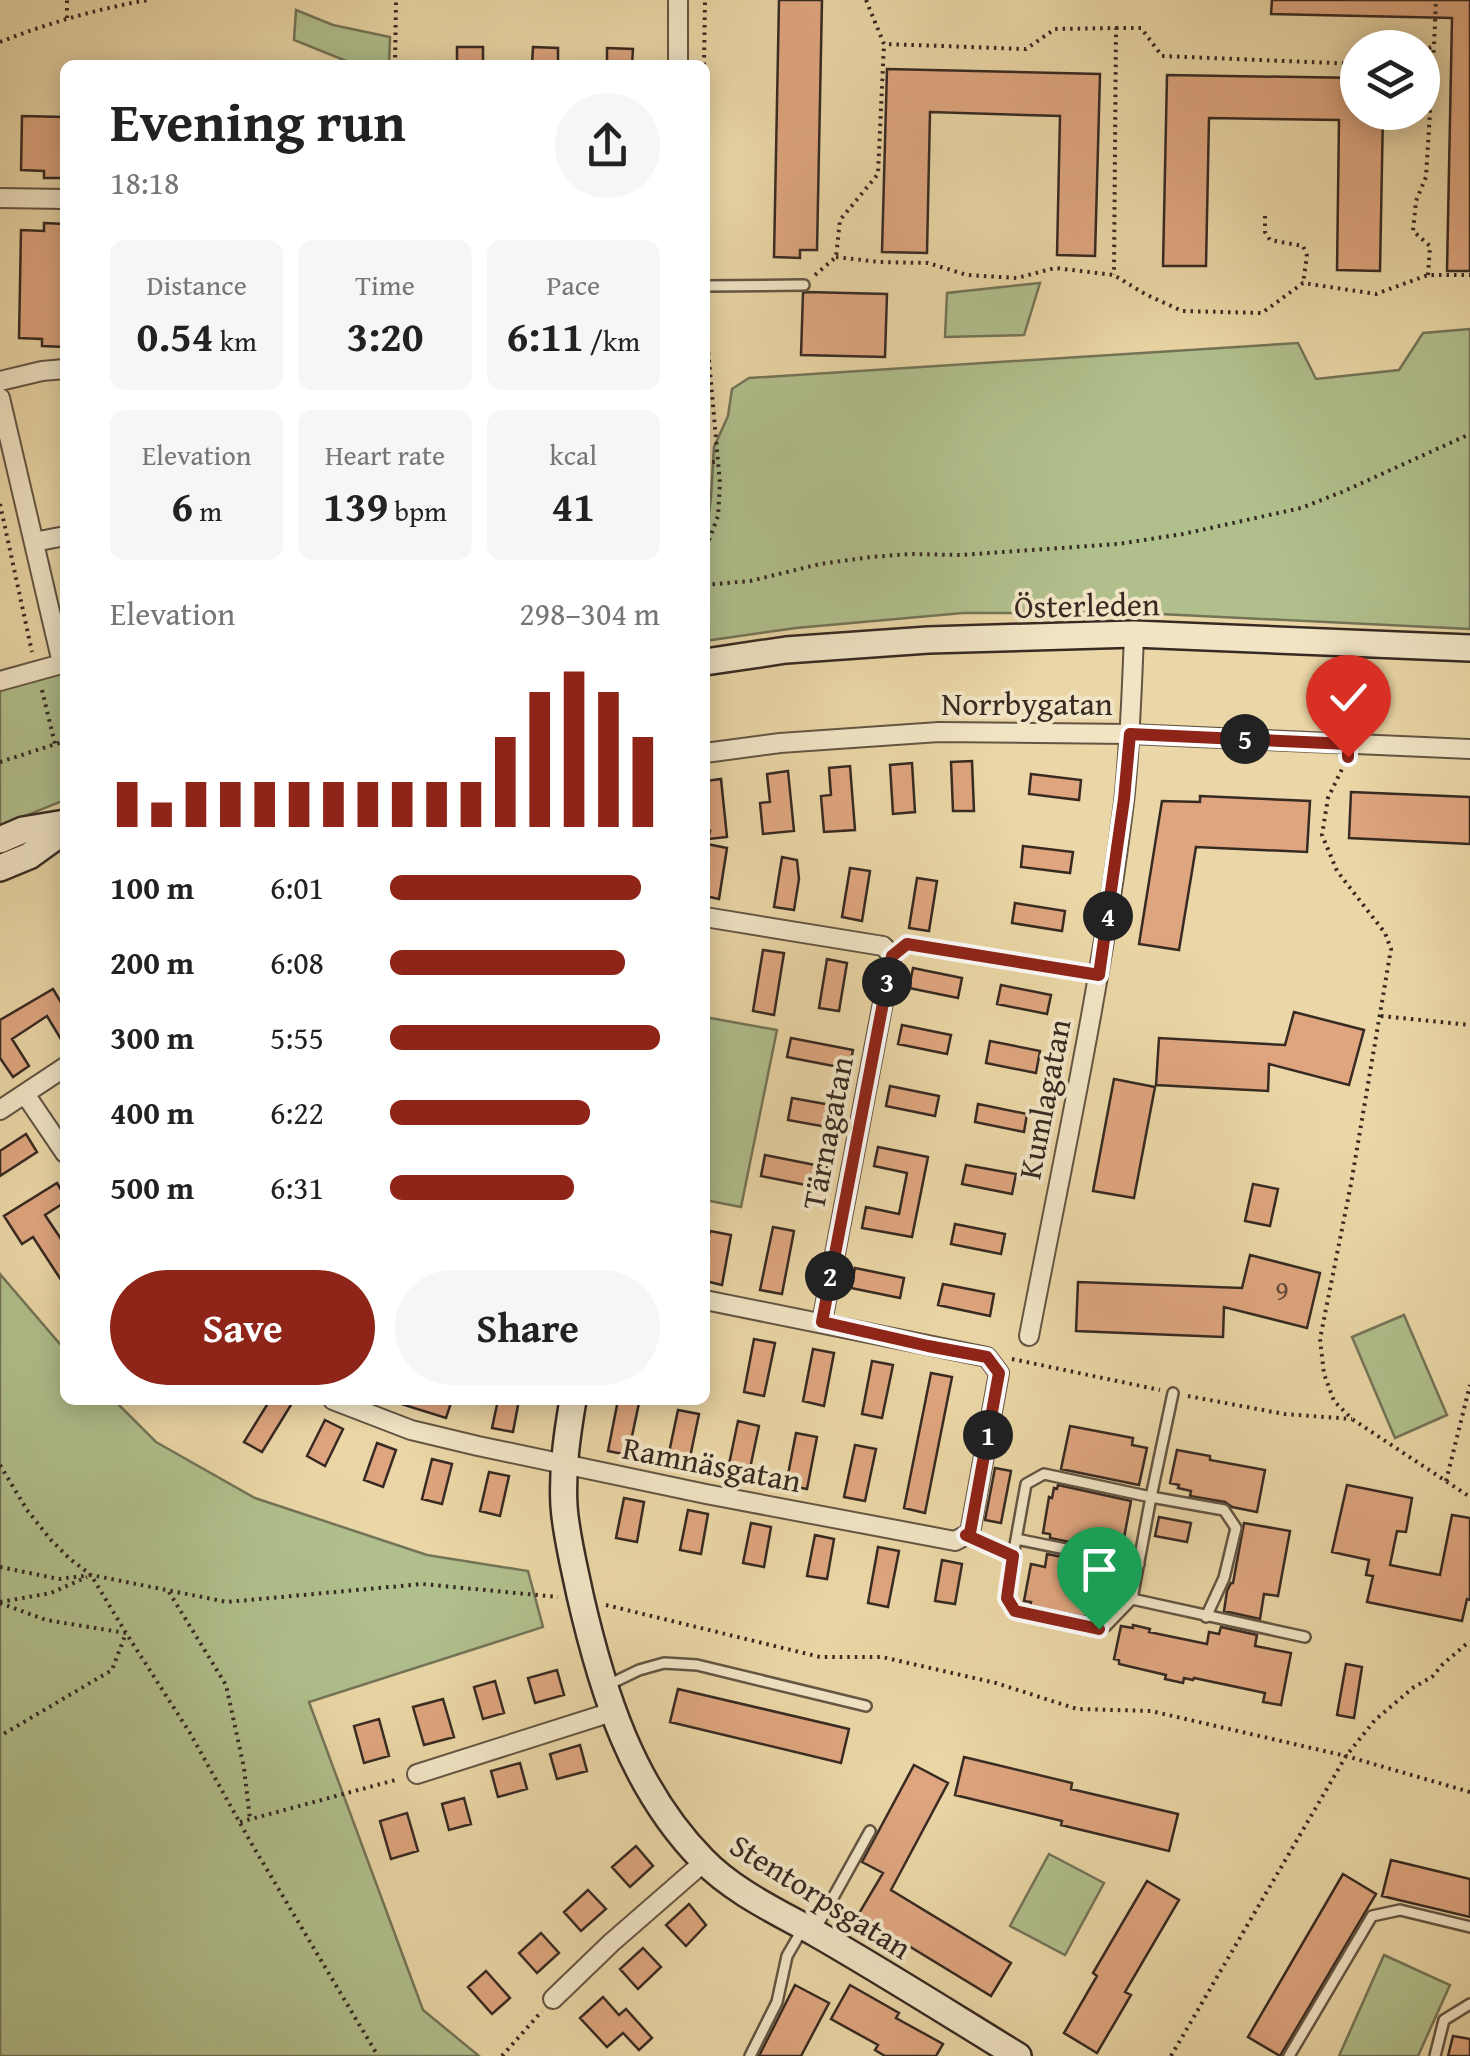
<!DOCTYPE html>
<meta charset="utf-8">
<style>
:root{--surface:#fff;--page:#f6f6f6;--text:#222;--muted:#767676;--accent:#8f2418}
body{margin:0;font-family:"Gentium Book Plus",serif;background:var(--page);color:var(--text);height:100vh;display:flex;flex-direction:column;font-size:38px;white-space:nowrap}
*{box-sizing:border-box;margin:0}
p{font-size:32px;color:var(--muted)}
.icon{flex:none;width:55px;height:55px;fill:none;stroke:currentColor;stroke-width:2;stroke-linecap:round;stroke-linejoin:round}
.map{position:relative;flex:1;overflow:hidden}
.panel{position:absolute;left:60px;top:60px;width:650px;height:1345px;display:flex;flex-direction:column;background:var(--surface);border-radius:15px;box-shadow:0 5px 25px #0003}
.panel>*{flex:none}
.buttons{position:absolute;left:1340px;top:30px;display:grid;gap:20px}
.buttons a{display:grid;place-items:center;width:100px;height:100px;border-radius:50%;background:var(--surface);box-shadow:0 5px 25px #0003;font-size:50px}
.pin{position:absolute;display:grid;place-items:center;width:85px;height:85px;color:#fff;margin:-102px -42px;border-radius:50% 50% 50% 0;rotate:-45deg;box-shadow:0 0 10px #0007}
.pin .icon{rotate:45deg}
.km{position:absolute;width:50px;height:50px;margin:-25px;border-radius:50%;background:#222;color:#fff;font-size:28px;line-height:50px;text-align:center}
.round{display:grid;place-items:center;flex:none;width:105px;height:105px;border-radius:52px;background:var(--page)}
.headline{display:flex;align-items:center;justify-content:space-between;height:170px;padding:0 50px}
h1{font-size:55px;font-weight:800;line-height:75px}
.metrics{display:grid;grid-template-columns:repeat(3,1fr);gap:15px;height:170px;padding:10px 50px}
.metrics div{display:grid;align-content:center;border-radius:15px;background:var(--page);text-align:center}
.metrics b{font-size:42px;font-weight:800}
.metrics small{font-size:28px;font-weight:400}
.metrics p{font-size:28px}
.chart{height:280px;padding:20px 50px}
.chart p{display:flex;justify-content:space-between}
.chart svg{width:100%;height:180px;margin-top:10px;stroke:var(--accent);stroke-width:6}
.cta{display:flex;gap:20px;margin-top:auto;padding:20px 50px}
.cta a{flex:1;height:115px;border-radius:60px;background:var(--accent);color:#fff;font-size:40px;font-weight:800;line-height:115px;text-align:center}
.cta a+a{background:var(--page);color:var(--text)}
ul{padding:0 50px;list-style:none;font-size:32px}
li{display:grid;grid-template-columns:160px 120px 1fr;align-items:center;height:75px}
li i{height:25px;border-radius:12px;background:var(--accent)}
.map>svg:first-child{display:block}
</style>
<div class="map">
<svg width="1470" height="2056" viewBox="0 0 1470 2056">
<rect width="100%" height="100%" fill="#ead6a6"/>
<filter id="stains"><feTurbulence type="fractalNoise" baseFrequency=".002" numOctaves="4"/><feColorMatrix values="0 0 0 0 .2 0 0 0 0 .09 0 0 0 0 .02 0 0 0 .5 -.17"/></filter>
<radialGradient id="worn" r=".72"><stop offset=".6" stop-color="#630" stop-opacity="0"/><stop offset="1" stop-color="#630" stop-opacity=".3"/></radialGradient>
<path fill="#b0bf8c" stroke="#747457" stroke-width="2.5" d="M296 10 333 25 390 37 389 65H356L294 40Z
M1040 283 1024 335 945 337 947 293Z
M1470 329V629L1139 613H963L796 628 705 641V529L708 521 711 497 714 447 728 416 732 389 749 378 1298 343 1316 379 1399 370 1423 333Z
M59 674H65V800L0 826V690Z
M705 1017 777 1030 741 1207 705 1200Z
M0 1274 65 1350V1400H114L156 1442 255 1498 427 1555 528 1571 543 1627 309 1702 423 2010 479 2056H0Z
M1404 1315 1447 1415 1395 1438 1352 1337Z
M1049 1854 1104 1883 1065 1955 1010 1926Z
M1384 1955 1450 1985 1418 2056H1339Z"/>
<path fill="#dea57e" stroke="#372a22" stroke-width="2.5" d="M779 0H822L817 250H800V258L774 257Z
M1272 0H1470V271H1447L1452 18 1271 14Z
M457 47H483V65H457Z
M533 47 558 48V65H532Z
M607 48 633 49 632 65H607Z
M887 69 1100 74 1095 256 1057 255 1060 116 930 112 927 253 882 252Z
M1167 75 1358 78V112H1383L1380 271 1337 270 1339 120 1209 118 1206 266H1163Z
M22 116 65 117V178H44V171L21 170Z
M44 223 65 224V347L42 346V339L19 338 21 230 44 231Z
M807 292 887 294 885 357 801 355 803 293Z
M972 761 974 811H953L951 762Z
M912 763 915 812 893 814 890 765Z
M850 766 855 830 824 832 821 796 831 795 829 768Z
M788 771 794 831 763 834 760 803 770 802 767 774Z
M1031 774 1081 780 1079 800 1029 794Z
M721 779 727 837 708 839 710 831 705 832V781Z
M1351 792 1470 797V844L1349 838Z
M1200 796 1310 801 1307 852 1196 847 1179 950 1139 944 1162 801 1200 802Z
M707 844 727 848 719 899 705 896Z
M1023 846 1073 852 1070 873 1021 867Z
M782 857 797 860 799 879 794 910 774 907Z
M850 868 870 871 862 921 842 917Z
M917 878 937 881 929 931 909 928Z
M1015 903 1065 911 1062 931 1012 923Z
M763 950 784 953 774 1015 753 1011Z
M827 959 847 963 839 1011 819 1008Z
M913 968 962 978 958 998 909 988Z
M1001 985 1051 995 1047 1014 997 1004Z
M53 989 65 1009V1046L47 1016 12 1039 29 1066 13 1077 0 1058V1020Z
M1294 1012 1364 1030 1349 1085 1269 1064 1268 1091 1156 1085 1159 1038 1285 1045Z
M902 1025 951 1035 947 1054 898 1044Z
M791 1038 853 1050 849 1069 787 1057Z
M990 1041 1040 1051 1036 1073 986 1063Z
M1114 1079 1155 1087 1134 1198 1093 1191Z
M890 1086 939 1096 935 1116 886 1106Z
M792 1098 842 1107 838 1129 788 1120Z
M978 1104 1027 1114 1024 1132 975 1122Z
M26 1134 37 1152 0 1176V1151Z
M878 1147 928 1157 912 1237 862 1228 866 1207 899 1214 907 1173 874 1166Z
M765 1155 830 1168 826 1189 761 1176Z
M966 1165 1016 1174 1012 1194 962 1184Z
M57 1183 65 1196V1202L45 1215 65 1245V1286L33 1237 22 1244 4 1216Z
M1253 1184 1278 1189 1270 1226 1245 1221Z
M955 1224 1005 1234 1001 1254 951 1244Z
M773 1227 794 1231 782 1294 760 1290Z
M710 1231 731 1235 722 1285 705 1281V1254Z
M1250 1255 1320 1273 1307 1328 1224 1307 1223 1337 1076 1331 1078 1282 1242 1288Z
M855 1268 904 1278 900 1298 851 1288Z
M943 1284 994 1294 990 1316 938 1305Z
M754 1339 775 1343 764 1396 744 1392Z
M813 1349 834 1353 824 1406 803 1401Z
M872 1361 893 1365 882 1418 862 1414Z
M931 1373 952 1377 925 1513 904 1508Z
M270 1400H294L262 1452 244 1442Z
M402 1400H452L446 1418 401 1404Z
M498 1400H519L513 1432 492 1428Z
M618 1400 639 1403 628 1455 608 1451Z
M678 1410 699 1414 688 1467 667 1462Z
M325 1420 343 1429 325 1466 307 1456Z
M738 1421 759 1426 748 1478 727 1474Z
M1070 1426 1133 1438 1132 1445 1147 1448 1139 1485 1061 1469Z
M796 1433 817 1437 807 1489 786 1485Z
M377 1443 396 1450 383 1487 364 1480Z
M855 1445 876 1449 865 1501 844 1497Z
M1177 1450 1210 1456V1460L1265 1470 1257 1512 1232 1507 1225 1502 1190 1496 1191 1491 1178 1488 1179 1485 1170 1483Z
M432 1459 452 1464 442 1504 422 1499Z
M995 1468 1011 1471 1001 1523 985 1520Z
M489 1472 509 1476 500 1516 480 1511Z
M1058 1485 1131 1501 1122 1548 1106 1545 1105 1549 1050 1538V1534L1043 1533 1049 1497 1052 1498 1054 1488 1057 1489Z
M1347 1485 1412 1498 1406 1532 1397 1531 1390 1565 1440 1575 1452 1515 1470 1518V1600L1467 1599 1462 1621 1367 1602 1373 1576 1366 1575 1369 1560 1332 1552Z
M624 1498 644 1502 637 1542 616 1538Z
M688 1510 708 1514 701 1554 680 1550Z
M1159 1517 1191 1523 1187 1542 1155 1536Z
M751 1523 771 1527 764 1567 743 1563Z
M1244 1523 1290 1531 1278 1596 1264 1594 1260 1619 1224 1611 1227 1591 1231 1583H1233Z
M815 1535 834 1539 827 1579 807 1576Z
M878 1547 899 1551 888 1607 868 1603Z
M1047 1554 1102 1565 1100 1578 1110 1579 1103 1616 1087 1613 1086 1617 1030 1606 1031 1602 1024 1601 1031 1564 1045 1567Z
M942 1560 962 1564 955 1604 935 1601Z
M1133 1625 1150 1629 1149 1632 1207 1644 1209 1632 1219 1634 1221 1627 1257 1635 1255 1646 1291 1653 1281 1705 1263 1702 1265 1693 1194 1678 1193 1680 1184 1678 1183 1683 1165 1679 1166 1675 1119 1664V1660L1114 1659 1121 1626 1133 1628Z
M1346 1664 1362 1667 1354 1718 1337 1715Z
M557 1670 564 1695 535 1703 528 1678Z
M495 1681 504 1713 483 1719 474 1687Z
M678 1689 849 1729 841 1763 670 1722Z
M443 1699 454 1737 424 1745 413 1707Z
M379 1719 389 1756 364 1763 354 1726Z
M580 1745 587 1771 557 1779 550 1754Z
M964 1757 1072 1783 1071 1789 1178 1814 1169 1851 1061 1825 1062 1821 955 1795Z
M520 1763 527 1789 498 1797 491 1771Z
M914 1765 948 1783 891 1890 1011 1963 991 1996 858 1915 883 1873 862 1862Z
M464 1798 471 1824 449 1830 442 1804Z
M407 1813 418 1851 391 1859 380 1821Z
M636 1846 653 1866 630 1887 612 1867Z
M1391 1860 1470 1879V1917L1382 1896Z
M1343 1874 1376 1894 1280 2056 1248 2037Z
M1147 1881 1179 1900 1125 1992 1131 1995 1097 2053 1064 2033 1097 1976 1093 1973Z
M588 1890 606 1909 581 1931 564 1912Z
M689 1904 706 1925 686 1946 666 1925Z
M541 1933 559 1953 537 1973 519 1953Z
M643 1948 661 1967 638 1989 620 1969Z
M486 1971 510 1998 492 2014 468 1987Z
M795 1985 829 2003 801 2056H759Z
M850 1985 899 2013 896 2018 943 2044 936 2056H885L875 2050 878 2045 831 2019Z
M603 1997 619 2015 626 2009 652 2038 639 2050 623 2033 607 2047 580 2018Z
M1453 2036 1470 2039V2056H1448Z"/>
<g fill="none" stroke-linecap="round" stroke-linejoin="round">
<g stroke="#645543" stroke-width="14">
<path id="lane" d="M705 286 804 285
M1173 1393 1151 1497 1224 1510 1236 1528 1224 1578 1206 1617
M966 1535 1013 1556 1007 1598 1015 1611 1099 1629 1106 1626 1132 1599 1305 1637
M1016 1539 1139 1564
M1013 1556 1026 1484 1044 1474 1151 1497 1132 1599
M608 1685 639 1670 664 1663 697 1665 866 1706
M815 1930 870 1831
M750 2056 777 2002 787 1956 802 1930
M1289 2056 1372 1916 1400 1910 1470 1927
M1435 2056 1444 2020 1470 2004"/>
</g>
<g stroke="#645543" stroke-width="22">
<path id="street" d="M678 65V0
M0 198 65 199
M0 381 42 371 65 369
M0 398 62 663
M34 542 65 536
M0 681 65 663
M705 753 780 743 939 732 1130 734 1470 749
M705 917 883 946 892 955 822 1322
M25 1094 65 1153
M0 1110 65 1067
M1029 1336C1063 1159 1102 982 1124 802 1130 746 1132 690 1134 634
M333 1400 411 1430 478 1446 706 1494 955 1541 970 1533 999 1373 987 1357 705 1300
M417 1774 612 1712
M553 1999 611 1943 704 1862"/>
</g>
<g stroke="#372a22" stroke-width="30">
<path id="secondary" d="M705 662 786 650 928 640 1134 634 1470 648
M0 840 23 830 65 823
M0 868 29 856 65 830
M573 1400C567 1435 562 1470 564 1506 566 1535 574 1566 580 1595 602 1691 632 1788 703 1860 734 1892 778 1912 817 1934 885 1973 951 2015 1018 2056"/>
</g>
<path stroke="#372a22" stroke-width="4" stroke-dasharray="2.5 5" stroke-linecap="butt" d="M866 0 884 44 1026 49 1055 29 1116 28 1114 275
M67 18V0
M1116 28H1141L1162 56 1358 64
M0 42C48 23 97 9 148 0
M1422 51 1434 46 1436 0
M395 65 396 0
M704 65 705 0
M1265 216V232L1270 240 1303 246 1307 256 1303 283
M836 257 879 262 928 263 967 275 1017 278 1055 268 1114 275 1145 294 1182 311 1262 313 1303 283 1376 294 1428 275H1470
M815 275 836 257 840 220 878 174 884 44
M1428 275 1430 246 1413 231 1416 201 1426 177 1434 46
M705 315 720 484 718 516 705 551
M705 464 718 461
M0 504 32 652
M705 585 750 581 820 564 871 557 910 554 960 555 1118 544 1183 534 1301 508 1342 492 1470 434
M42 690 55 744
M0 762 65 741
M1345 763 1328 798 1322 835 1337 871 1385 933 1391 949 1351 1184 1320 1339 1324 1374 1334 1401 1352 1419 1470 1497
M906 945 1080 972
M1381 1016 1470 1025
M1012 1359 1160 1390
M1188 1396 1284 1414 1352 1419
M0 1465 27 1510 51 1540 70 1559 91 1575 227 1602 422 1584 558 1597
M1446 1481 1470 1385
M0 1567 59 1579 91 1575 126 1633 112 1670 0 1736
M169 1592 226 1685 244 1768 250 1819
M0 1602 51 1593 87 1577
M0 1603 46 1620 126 1633 190 1733 250 1841 378 2056
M606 1605 820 1657H882L996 1683 1077 1709 1151 1711 1346 1756 1470 1792
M240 1822 399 1779
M502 2056 542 2011
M1171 2056 1346 1756 1375 1720 1414 1687 1432 1677 1443 1664 1470 1641"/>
<use href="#lane" stroke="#f1e4c5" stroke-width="9"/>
<use href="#street" stroke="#f1e4c5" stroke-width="18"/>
<use href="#secondary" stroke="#f1e4c5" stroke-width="25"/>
</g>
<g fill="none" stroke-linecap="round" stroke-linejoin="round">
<g stroke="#fff" stroke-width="20">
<path id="route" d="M1099 1629 1015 1611 1007 1598 1013 1556 966 1535 970 1533 999 1373 987 1357 928 1346 822 1322 892 956 907 944 1099 975 1124 799 1130 734 1348 744V757"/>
</g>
<use href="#route" stroke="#8f2418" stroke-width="12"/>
</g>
<g text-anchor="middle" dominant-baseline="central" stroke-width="8" stroke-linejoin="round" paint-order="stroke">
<g font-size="28" fill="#614939">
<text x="1282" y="1289">9</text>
</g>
<g font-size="32" fill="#372a22" stroke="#f1e4c5">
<text transform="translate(1087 605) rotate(-1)">Österleden</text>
<text x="1027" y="703">Norrbygatan</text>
<text transform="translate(1044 1099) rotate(-79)">Kumlagatan</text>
<text transform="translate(827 1133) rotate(-79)">Tärnagatan</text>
<text transform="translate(712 1464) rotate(11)">Ramnäsgatan</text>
<text transform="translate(821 1896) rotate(32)">Stentorpsgatan</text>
</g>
</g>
<rect width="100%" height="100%" filter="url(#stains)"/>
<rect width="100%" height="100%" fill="url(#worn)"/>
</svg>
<div class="buttons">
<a><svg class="icon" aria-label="layers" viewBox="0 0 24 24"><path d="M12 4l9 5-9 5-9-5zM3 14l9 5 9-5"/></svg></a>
</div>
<div class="pin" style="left:1099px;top:1629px;background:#1e9e55"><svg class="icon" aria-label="arrive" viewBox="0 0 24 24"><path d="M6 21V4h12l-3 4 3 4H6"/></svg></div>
<div class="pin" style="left:1348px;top:757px;background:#d93025"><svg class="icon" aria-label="check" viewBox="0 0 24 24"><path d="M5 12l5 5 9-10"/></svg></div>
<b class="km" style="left:988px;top:1435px">1</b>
<b class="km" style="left:830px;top:1276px">2</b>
<b class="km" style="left:887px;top:982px">3</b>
<b class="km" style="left:1108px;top:916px">4</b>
<b class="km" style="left:1245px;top:739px">5</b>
<section class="panel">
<div class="headline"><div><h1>Evening run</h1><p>18:18</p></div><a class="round"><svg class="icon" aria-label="share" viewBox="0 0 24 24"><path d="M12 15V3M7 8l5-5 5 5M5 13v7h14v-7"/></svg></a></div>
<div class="metrics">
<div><p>Distance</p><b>0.54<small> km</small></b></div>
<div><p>Time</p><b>3:20</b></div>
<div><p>Pace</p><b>6:11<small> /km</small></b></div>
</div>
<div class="metrics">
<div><p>Elevation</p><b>6<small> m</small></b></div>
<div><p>Heart rate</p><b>139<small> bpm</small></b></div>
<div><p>kcal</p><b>41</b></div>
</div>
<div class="chart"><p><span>Elevation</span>298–304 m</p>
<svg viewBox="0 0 160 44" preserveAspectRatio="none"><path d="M5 44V33M15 44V38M25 44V33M35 44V33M45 44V33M55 44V33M65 44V33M75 44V33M85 44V33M95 44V33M105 44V33M115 44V22M125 44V11M135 44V6M145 44V11M155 44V22"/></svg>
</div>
<ul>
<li><b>100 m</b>6:01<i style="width:93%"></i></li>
<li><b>200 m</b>6:08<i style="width:87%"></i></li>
<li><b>300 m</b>5:55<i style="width:100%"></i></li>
<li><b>400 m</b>6:22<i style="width:74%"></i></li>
<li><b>500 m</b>6:31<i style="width:68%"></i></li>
</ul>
<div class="cta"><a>Save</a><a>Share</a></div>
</section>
</div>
